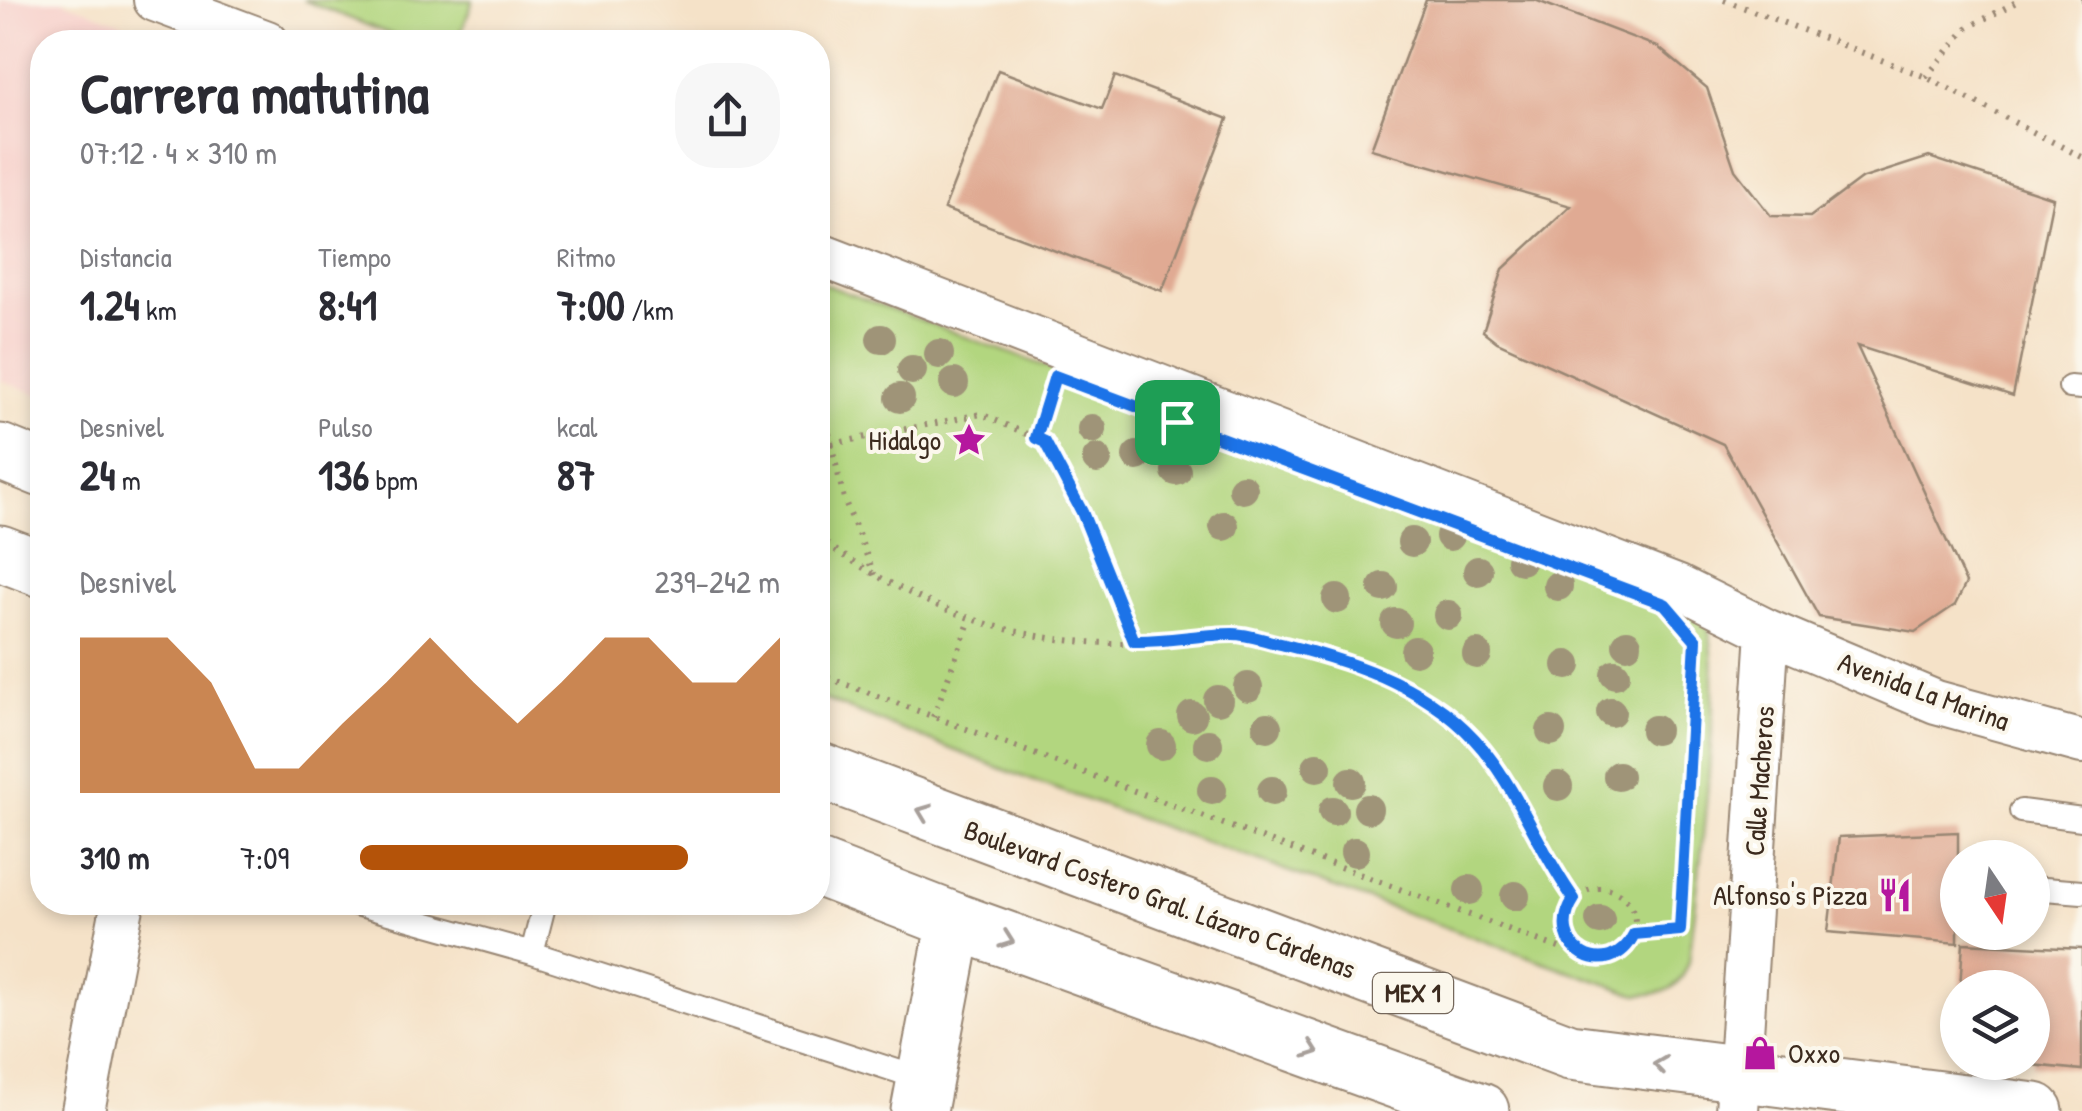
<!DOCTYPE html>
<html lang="es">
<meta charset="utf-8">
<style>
:root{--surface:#fff;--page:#f7f7f7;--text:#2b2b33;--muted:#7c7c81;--accent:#b45309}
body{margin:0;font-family:"Patrick Hand",sans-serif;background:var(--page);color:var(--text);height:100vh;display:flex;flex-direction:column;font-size:38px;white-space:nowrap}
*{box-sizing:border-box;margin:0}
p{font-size:32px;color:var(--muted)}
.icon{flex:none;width:55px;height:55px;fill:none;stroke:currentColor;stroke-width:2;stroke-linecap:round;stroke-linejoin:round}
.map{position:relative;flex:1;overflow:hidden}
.sheet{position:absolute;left:30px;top:30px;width:800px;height:885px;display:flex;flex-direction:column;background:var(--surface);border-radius:40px;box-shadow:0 5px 15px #0003}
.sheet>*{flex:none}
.needle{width:65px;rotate:167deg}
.fabs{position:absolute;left:1940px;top:840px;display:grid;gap:20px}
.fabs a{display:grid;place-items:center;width:110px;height:110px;border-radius:50%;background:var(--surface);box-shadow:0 5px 15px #0003;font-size:50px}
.pin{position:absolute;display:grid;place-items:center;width:85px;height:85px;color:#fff;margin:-42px;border-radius:20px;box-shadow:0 5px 15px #0006}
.round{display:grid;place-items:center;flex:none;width:105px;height:105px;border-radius:40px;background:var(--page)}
.head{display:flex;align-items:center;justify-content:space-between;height:170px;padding:0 50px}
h1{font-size:55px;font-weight:800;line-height:75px}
.metrics{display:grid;grid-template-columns:repeat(3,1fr);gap:15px;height:170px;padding:10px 50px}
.metrics div{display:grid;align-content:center}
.metrics b{font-size:42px;font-weight:800}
.metrics small{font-size:28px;font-weight:400}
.metrics p{font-size:28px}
.chart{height:280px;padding:20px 50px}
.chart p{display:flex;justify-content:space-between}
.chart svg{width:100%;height:180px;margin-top:10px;fill:var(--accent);opacity:.7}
ul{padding:0 50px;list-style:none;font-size:32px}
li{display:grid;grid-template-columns:160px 120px 1fr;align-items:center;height:75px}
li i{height:25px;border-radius:12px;background:var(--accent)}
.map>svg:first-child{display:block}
</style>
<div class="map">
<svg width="2082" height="1111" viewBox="0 0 2082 1111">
<rect width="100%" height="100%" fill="#fbf7ec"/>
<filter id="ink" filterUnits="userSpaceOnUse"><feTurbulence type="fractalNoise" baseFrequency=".01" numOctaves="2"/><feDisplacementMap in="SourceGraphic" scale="20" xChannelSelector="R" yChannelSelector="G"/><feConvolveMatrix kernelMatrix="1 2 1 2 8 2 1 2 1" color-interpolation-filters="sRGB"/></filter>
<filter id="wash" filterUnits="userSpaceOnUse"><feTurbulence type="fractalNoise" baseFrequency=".0048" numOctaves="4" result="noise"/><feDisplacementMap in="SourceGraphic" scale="40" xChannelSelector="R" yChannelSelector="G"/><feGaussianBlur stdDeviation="2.25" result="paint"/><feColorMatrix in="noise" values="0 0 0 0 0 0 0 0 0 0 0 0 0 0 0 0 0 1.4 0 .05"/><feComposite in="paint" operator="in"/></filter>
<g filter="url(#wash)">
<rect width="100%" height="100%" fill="#f5e2c8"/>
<path fill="#f7d0cb" d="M0 0H61L170 42H42V396L0 380Z"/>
<path fill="#b2d67f" stroke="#76804e" stroke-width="2.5" d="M303 0H473L458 42H410Z
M818 282 1674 599C1683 605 1699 613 1705 622 1728 657 1695 907 1689 962 1679 990 1666 994 1637 995L1036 782 818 697Z"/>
<g id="blocks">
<path fill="#e0aa93" d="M1426 0H1535L1658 47 1707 88 1735 170 1771 216 1810 217 1861 179 1929 157 2053 198 2013 396 1857 346 1966 583 1955 605 1915 632 1819 617 1723 444 1497 342 1483 331 1503 269 1571 206 1371 149Z
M998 70 1102 109 1115 76 1228 119 1162 291 944 209Z
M1958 832V943L1828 932 1839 837Z
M1963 943 2082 949V1070L2032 1065V988H1960Z"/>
</g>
</g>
<g filter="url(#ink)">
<use href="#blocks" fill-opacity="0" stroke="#988673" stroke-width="2.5"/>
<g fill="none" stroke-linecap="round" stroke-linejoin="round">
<g stroke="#988673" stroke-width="26">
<path id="service" d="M2070 387 2082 388
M2021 811 2082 819
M2032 888 2082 892
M349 902 532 953 545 902
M532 953 925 1080"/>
</g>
<g stroke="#988673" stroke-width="46">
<path id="minor" d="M155 0 267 42
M818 254 1679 587 1768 631 1936 702 2082 742
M83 1111 123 902
M1737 1111 1768 631"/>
</g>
<g stroke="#988673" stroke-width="59">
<path id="secondary" d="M919 1111 955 921"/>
</g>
<g stroke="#988673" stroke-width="59">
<path id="trunk" d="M0 452 42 469
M0 553 42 569
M818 770 1570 1052 2035 1111
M818 868 955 921 1481 1111"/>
</g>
<path stroke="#988673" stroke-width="6" stroke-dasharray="2.5 8" stroke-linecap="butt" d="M1724 0 1926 77 2082 157
M2081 0H2082
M1926 77 1967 28 2020 0
M818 350 827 425 844 499 875 576
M1036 438 1052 387
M832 444 981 414 1045 442 1082 512 1134 641
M818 538C896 593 979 632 1075 641 1104 644 1137 643 1166 642 1189 640 1212 633 1234 634 1249 635 1265 641 1279 644 1332 656 1396 673 1440 707 1504 756 1528 836 1574 899
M818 674 1559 948 1577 950
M933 717 970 620
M1565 923a35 35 0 1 1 70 0a35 35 0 1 1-70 0Z
M1634 934 1680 930 1696 643"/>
<use href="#service" stroke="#fff" stroke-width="22"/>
<use href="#minor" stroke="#fff" stroke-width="42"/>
<use href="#secondary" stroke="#fff" stroke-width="55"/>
<use href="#trunk" stroke="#fff" stroke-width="55"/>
</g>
<g fill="#9f9478">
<circle cx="881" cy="339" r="15"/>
<circle cx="939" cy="354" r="15"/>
<circle cx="912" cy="370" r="15"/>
<circle cx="954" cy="383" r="15"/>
<circle cx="900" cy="398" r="15"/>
<circle cx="1092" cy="429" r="15"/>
<circle cx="1137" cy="456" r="15"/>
<circle cx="1097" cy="459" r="15"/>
<circle cx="1176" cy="471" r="15"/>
<circle cx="1243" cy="489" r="15"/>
<circle cx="1224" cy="526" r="15"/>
<circle cx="1450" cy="536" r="15"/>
<circle cx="1412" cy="542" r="15"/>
<circle cx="1521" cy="560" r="15"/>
<circle cx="1478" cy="571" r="15"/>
<circle cx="1558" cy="586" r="15"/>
<circle cx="1383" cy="587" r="15"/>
<circle cx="1337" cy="599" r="15"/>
<circle cx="1448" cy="615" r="15"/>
<circle cx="1396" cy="623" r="15"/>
<circle cx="1627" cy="644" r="15"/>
<circle cx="1415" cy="651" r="15"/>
<circle cx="1477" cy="654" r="15"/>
<circle cx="1567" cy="665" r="15"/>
<circle cx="1615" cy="674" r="15"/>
<circle cx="1248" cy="687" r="15"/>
<circle cx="1218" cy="700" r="15"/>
<circle cx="1611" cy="712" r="15"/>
<circle cx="1192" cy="716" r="15"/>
<circle cx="1267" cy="727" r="15"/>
<circle cx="1655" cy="730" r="15"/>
<circle cx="1551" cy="731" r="15"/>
<circle cx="1208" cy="744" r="15"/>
<circle cx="1161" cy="745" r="15"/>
<circle cx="1317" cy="767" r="15"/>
<circle cx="1618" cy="776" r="15"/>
<circle cx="1351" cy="782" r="15"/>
<circle cx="1558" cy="786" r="15"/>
<circle cx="1212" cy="790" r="15"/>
<circle cx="1272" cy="791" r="15"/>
<circle cx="1368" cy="809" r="15"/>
<circle cx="1333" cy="811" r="15"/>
<circle cx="1355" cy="852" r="15"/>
<circle cx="1469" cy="890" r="15"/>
<circle cx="1515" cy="896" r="15"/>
<circle cx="1600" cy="920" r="15"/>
</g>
<defs><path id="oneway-chevron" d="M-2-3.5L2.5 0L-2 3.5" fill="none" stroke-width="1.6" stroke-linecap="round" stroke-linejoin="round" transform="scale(2.5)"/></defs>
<g stroke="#a79f9a">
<use href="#oneway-chevron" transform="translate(924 812) rotate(-159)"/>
<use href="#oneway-chevron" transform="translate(1007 940) rotate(20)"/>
<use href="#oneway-chevron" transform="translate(1312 1050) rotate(20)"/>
<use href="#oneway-chevron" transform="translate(1660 1065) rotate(-172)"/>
</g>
</g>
<g fill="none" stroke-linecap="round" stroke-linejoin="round" filter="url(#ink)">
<g stroke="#fff" stroke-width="20">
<path id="route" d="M1055 376 1665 604 1696 640 1680 930 1634 934C1610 985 1542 948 1574 899 1540 852 1520 795 1483 749 1434 689 1358 663 1285 645 1268 642 1249 634 1233 634 1200 634 1167 642 1134 641L1082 512 1045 442 1036 438Z"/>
</g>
<use href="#route" stroke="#1a73e8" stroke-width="12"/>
</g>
<defs>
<g id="sight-bare" transform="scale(2.7)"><path d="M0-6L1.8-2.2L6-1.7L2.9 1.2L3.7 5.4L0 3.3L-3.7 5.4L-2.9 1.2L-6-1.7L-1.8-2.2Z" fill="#b5179e" stroke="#fbf7ec" stroke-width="2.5" paint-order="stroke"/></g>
<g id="restaurant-bare" transform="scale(2.7)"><path d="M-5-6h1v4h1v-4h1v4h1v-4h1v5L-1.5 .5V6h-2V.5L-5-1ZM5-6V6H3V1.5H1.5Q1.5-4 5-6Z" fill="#b5179e" stroke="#fbf7ec" stroke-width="2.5" paint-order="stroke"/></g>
<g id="shop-bare" transform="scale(2.7)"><path d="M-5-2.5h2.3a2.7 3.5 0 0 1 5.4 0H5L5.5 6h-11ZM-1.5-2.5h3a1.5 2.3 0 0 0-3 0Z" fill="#b5179e" stroke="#fbf7ec" stroke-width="2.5" paint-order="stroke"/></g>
</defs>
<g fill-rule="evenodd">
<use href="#sight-bare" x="969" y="440"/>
<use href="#restaurant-bare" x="1895" y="895"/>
<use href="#shop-bare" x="1760" y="1053"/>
</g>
<g text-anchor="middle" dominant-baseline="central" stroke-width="8" stroke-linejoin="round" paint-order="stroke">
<rect fill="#fbf7ec" stroke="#75685c" stroke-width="2.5" x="1373" y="973" width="80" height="40" rx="8"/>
<g font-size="25" font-weight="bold" fill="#3b2a1e">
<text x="1413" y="993">MEX 1</text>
</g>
<g font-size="28" fill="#3b2a1e" stroke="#fbf7ec" text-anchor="end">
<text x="941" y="440">Hidalgo</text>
<text x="1867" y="895">Alfonso's Pizza</text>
<text x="1788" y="1053" text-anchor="start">Oxxo</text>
</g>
<g font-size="28" fill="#3b2a1e" stroke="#fbf7ec">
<text transform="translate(1924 691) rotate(20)">Avenida La Marina</text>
<text transform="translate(1759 781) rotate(-86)">Calle Macheros</text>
<text transform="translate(1160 899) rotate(20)">Boulevard Costero Gral. Lázaro Cárdenas</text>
</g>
</g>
</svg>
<div class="fabs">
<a><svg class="needle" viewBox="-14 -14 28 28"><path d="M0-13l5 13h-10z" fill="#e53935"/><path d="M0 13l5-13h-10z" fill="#7c7c81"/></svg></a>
<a><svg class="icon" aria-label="layers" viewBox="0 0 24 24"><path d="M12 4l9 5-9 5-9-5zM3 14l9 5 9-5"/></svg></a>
</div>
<div class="pin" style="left:1177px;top:422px;background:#1e9e55"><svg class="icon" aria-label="arrive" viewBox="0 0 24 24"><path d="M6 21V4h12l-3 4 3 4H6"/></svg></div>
<section class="sheet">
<div class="head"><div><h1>Carrera matutina</h1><p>07:12 · 4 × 310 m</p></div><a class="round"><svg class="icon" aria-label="share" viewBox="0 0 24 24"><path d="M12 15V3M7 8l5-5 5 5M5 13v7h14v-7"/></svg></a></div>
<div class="metrics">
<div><p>Distancia</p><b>1.24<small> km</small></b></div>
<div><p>Tiempo</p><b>8:41</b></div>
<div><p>Ritmo</p><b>7:00<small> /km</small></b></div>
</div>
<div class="metrics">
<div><p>Desnivel</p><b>24<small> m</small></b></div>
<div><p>Pulso</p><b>136<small> bpm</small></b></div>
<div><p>kcal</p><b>87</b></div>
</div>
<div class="chart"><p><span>Desnivel</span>239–242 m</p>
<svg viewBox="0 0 160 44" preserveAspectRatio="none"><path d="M0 44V6L10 6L20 6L30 17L40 38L50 38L60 27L70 17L80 6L90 17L100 27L110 17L120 6L130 6L140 17L150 17L160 6V44z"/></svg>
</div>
<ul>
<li><b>310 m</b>7:09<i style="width:78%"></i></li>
</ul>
</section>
</div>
